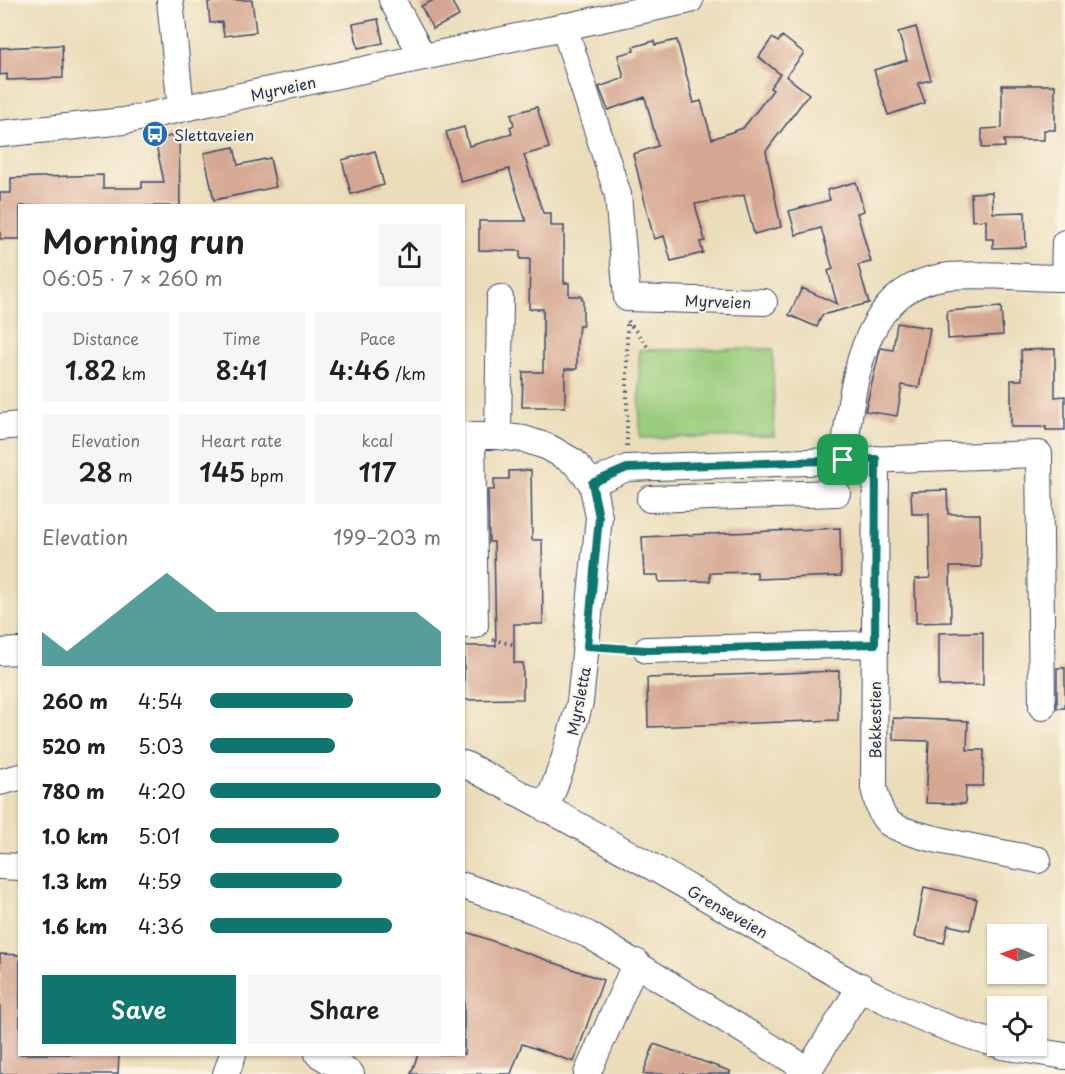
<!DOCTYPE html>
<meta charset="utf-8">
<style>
:root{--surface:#fff;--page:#f6f6f6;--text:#202124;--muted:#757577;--accent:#0f766e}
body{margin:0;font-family:"Playpen Sans",sans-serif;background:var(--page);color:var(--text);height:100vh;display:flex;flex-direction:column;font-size:22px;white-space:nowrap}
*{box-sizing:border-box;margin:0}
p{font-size:20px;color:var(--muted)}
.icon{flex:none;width:33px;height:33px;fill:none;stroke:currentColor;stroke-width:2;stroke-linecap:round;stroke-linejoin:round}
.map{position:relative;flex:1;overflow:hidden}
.side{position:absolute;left:18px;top:204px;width:447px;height:852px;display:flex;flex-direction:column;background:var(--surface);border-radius:0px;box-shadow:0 2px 4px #0004}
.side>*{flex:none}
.needle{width:39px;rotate:272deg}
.tools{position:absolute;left:987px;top:924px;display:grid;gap:12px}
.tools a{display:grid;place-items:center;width:60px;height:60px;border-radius:0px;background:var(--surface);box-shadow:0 2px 4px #0004;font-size:30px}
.pin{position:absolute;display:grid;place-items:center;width:51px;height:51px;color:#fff;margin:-26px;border-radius:12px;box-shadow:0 3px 9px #0006}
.round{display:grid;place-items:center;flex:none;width:63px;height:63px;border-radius:0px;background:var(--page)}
.summary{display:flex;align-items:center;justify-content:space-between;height:102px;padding:0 24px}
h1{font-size:33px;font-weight:600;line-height:45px}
.metrics{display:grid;grid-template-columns:repeat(3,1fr);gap:9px;height:102px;padding:6px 24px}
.metrics div{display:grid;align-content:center;border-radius:0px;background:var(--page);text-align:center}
.metrics b{font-size:26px;font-weight:600}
.metrics small{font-size:16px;font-weight:400}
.metrics p{font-size:16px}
.chart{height:168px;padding:12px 24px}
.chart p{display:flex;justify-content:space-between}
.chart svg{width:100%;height:108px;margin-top:6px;fill:var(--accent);opacity:.7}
.primary-button{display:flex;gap:12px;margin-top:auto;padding:12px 24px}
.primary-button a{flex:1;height:69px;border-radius:0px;background:var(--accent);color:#fff;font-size:24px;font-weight:600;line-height:69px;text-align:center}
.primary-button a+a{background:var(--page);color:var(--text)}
ul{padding:0 24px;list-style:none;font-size:20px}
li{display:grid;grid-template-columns:96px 72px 1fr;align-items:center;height:45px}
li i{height:15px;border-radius:8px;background:var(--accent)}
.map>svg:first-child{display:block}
</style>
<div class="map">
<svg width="1065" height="1074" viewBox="0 0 1065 1074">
<rect width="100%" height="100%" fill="#fcf5e5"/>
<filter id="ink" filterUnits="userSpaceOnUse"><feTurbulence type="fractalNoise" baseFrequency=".0167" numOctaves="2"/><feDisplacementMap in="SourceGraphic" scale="12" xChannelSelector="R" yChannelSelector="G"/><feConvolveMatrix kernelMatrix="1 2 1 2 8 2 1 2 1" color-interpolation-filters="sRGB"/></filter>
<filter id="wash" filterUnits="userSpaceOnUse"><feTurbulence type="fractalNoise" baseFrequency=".008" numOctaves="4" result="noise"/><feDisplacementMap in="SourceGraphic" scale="24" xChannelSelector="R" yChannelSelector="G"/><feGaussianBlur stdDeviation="1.35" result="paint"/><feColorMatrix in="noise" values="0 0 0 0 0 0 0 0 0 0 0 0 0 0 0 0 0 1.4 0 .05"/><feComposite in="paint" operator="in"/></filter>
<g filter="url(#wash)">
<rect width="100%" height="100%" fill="#ebddba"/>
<path fill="#9acc7d" stroke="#5a7e6e" stroke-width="1.5" d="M773 349 774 436 640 438 639 350Z"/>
<g id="blocks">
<path fill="#d5a792" d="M227 0H252L256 32 224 36 222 22 210 23 208 2Z
M434 0H451L459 16 433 29 421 6Z
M378 19 383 43 358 48 353 24Z
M916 27 931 80 918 83 925 103 888 115 874 70 907 60 898 32Z
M782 36 804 53 786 76 809 94 766 151 781 227 754 234 744 195 695 204 705 241 700 242 703 253 671 261 664 236 654 239 633 154 658 146 645 97 608 110 599 87 624 78 618 55 634 51 633 47 654 41 655 45 677 40 694 103 701 101 712 139 743 128 773 90 770 88 780 74 759 57 772 38 778 42Z
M62 45 63 78 7 80V74L0 75V48Z
M1002 85H1055V130H1044V140H1004L1005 147 982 148V129L1002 128Z
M537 107 549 148 524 155 543 213H551V226H564V283H569V296H581L583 301V326H579L577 342V369H565V407H522L523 372H543V309H529L530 259H520V251L479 250V221H526L509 169 461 182 446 132 464 127 469 146 512 134 510 127 514 125 511 114Z
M179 134 180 206H20V239H0V193H11V178L103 175V188H142V182H164L155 140Z
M234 147 238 165 270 158 276 187 214 200 204 153Z
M375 151 384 185 351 194 342 160Z
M856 182 864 211 857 213 871 262 858 265 869 303 822 315 817 327 789 315 802 288 837 304 828 271 833 269 821 228 796 235 789 211 830 200 827 190Z
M992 192 993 213 1025 212 1026 247 993 248V239H986V220L972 221 971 193Z
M1001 307 1003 335 948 339 947 311Z
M897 323 930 328 919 388 902 385 897 416 865 411 880 350 881 348 893 350Z
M1055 349V397L1065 396V430H1046V427H1011V380H1022L1021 350Z
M531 470 532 540H542L543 624H514V663H523V699L464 700V646H496L494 542H489L488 490H494V479H509V471Z
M947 490 948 514H980L981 567H950L951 622 916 623 915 579 930 578 929 514H912L911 491Z
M840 528 841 576 757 579V572L710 573V581L659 582 658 575H644L642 537Z
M983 632V685L939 686V633Z
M1057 668H1065V708H1057Z
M839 671 838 720 648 727 647 678Z
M893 718 968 721 967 750H984L983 786H966L965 804 926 803 929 741 893 740Z
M924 887 977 899 970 930 948 925 944 943 915 937Z
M464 931 603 980 574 1062 522 1044 511 1074H411L418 1054H464Z
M0 954 20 955V1054H119L118 1074H0Z
M654 1044 730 1071V1074H643Z"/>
</g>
</g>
<g filter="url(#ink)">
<use href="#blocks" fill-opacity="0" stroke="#3a496c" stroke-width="1.5"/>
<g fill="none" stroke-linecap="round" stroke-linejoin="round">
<g stroke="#3a496c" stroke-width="28">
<path id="minor" d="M170 0 181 109
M392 0 423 57
M564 26 618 195 627 298 764 302
M0 134 124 121 690 0
M0 427 20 425
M464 436H498L524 439 548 447 574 462 592 483 599 517 580 702 564 760 546 809
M498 436 500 298
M876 459 874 788C877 799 879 814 888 822 903 837 1011 854 1038 860
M843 460C853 389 858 285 950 276 987 273 1027 278 1064 278L1065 243
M592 483 627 468 1039 454 1042 707
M650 499 837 493
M464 625H475L472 436
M647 650 875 644
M0 652 20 651
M464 764C548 808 632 855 714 902 806 955 894 1017 998 1044
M0 782 20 777
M0 866 20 867
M464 886 535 911 589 935 808 1070
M1002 1046 1065 1056
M318 1054 351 1074
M226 1074 233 1054
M587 1074 636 962
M806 1074 861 986"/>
</g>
<path stroke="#3a496c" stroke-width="4" stroke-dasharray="1.5 4.5" stroke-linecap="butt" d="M628 321 650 350
M627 446V321
M493 640 516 645
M609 647 625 649"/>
<use href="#minor" stroke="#fff" stroke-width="26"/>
</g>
</g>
<g fill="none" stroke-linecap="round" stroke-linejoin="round" filter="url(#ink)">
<g stroke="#fff" stroke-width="12">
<path id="route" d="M876 459 875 644 647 650 587 646 599 517 592 483 627 468Z"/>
</g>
<use href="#route" stroke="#0f766e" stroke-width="8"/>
</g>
<defs>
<g id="bus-disc" transform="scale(1.35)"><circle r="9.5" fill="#1f6fb2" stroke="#fcf5e5"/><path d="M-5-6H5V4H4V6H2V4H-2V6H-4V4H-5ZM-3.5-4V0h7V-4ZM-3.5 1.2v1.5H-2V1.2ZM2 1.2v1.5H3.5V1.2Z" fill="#fff"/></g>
</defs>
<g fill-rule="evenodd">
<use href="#bus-disc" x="155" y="134"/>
</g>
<g text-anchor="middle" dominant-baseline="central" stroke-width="4.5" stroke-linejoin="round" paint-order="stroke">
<g font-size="15" fill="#1b2f5e" stroke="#fcf5e5">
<text transform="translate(283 88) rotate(-12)">Myrveien</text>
<text transform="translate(718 301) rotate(2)">Myrveien</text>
<text transform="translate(578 701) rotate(-79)">Myrsletta</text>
<text transform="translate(874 720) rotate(-90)">Bekkestien</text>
<text transform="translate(728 911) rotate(30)">Grenseveien</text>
</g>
<g font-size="15" fill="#1b2f5e" stroke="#fcf5e5" text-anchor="start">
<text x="174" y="134">Slettaveien</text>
</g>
</g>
</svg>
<div class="tools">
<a><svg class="needle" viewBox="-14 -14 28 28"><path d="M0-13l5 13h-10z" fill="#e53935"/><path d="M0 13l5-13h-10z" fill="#757577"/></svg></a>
<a><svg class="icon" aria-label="locate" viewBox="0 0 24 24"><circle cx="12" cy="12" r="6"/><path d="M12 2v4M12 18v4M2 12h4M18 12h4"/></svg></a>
</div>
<div class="pin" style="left:843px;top:460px;background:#1e9e55"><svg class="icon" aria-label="arrive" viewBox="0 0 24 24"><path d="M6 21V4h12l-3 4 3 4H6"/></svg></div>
<section class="side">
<div class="summary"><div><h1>Morning run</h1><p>06:05 · 7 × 260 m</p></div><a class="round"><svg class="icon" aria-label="share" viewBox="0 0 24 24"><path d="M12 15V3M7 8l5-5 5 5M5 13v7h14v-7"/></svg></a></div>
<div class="metrics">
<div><p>Distance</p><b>1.82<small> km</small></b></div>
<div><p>Time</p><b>8:41</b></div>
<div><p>Pace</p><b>4:46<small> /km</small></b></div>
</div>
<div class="metrics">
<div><p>Elevation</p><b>28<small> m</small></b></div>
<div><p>Heart rate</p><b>145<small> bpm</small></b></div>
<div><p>kcal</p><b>117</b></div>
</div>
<div class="chart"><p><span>Elevation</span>199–203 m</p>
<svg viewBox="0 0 160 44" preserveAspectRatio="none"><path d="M0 44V30L10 38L20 30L30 22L40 14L50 6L60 14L70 22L80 22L90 22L100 22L110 22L120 22L130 22L140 22L150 22L160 30V44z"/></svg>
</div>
<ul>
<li><b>260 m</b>4:54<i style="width:62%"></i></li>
<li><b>520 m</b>5:03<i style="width:54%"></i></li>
<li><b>780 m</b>4:20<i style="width:100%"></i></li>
<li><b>1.0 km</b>5:01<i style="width:56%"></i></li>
<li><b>1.3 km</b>4:59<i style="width:57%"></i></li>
<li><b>1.6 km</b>4:36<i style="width:79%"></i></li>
</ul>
<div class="primary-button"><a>Save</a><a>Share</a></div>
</section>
</div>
